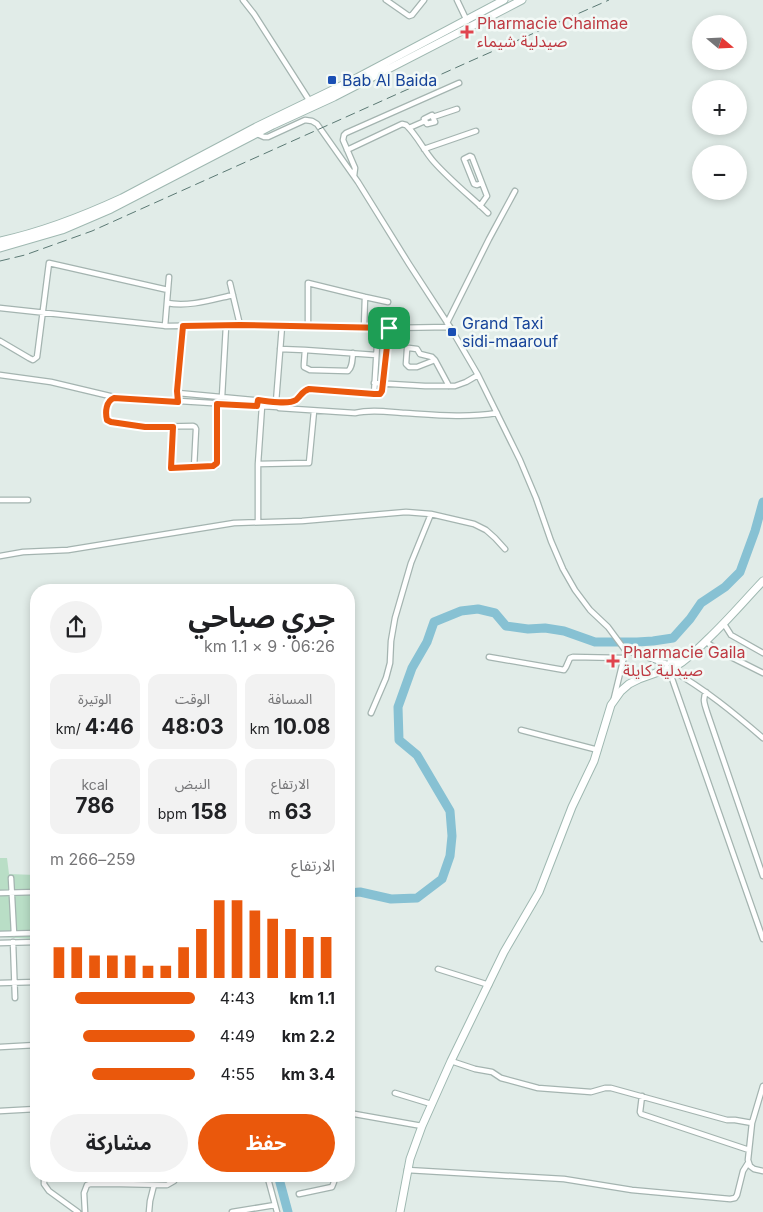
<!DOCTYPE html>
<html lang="ar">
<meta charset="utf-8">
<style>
:root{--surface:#fff;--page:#f2f2f2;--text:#202124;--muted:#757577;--accent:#ea580c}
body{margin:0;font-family:Inter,"Noto Sans Arabic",sans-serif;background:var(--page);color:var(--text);direction:rtl;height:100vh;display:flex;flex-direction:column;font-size:19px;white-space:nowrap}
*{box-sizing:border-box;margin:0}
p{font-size:16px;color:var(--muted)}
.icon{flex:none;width:28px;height:28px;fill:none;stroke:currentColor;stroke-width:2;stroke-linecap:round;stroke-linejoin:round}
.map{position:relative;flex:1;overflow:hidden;direction:ltr}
.side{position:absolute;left:30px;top:584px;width:325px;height:598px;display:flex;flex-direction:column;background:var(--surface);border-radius:20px;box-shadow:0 2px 8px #0003;direction:rtl}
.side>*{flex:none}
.needle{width:32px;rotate:109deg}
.tools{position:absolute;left:692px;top:15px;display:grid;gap:10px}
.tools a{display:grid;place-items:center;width:55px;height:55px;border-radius:50%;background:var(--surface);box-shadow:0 2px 8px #0003;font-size:25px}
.pin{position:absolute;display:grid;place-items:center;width:42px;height:42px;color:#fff;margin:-21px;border-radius:10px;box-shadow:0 2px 8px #0006}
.round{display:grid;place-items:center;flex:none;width:52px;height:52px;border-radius:26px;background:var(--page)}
.headline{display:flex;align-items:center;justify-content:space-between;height:85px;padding:0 20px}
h1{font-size:28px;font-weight:700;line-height:38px}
.stats{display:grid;grid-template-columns:repeat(3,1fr);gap:8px;height:85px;padding:5px 20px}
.stats div{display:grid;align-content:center;border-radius:12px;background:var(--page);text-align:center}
.stats b{font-size:21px;font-weight:700}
.stats small{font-size:14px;font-weight:400}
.stats p{font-size:14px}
.chart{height:140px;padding:10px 20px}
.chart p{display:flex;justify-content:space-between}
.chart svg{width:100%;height:90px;margin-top:5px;stroke:var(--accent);stroke-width:6}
.cta{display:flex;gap:10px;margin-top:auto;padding:10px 20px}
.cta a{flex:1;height:58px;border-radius:30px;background:var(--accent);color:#fff;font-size:20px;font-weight:700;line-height:58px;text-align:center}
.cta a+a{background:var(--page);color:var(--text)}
ul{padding:0 20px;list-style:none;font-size:16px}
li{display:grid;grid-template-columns:80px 60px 1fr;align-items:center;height:38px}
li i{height:12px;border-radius:6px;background:var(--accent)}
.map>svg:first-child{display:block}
</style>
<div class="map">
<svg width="763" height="1212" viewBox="0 0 763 1212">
<rect width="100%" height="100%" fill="#e1ece8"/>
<path fill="#b9dec6" d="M0 858H7L9 874 36 875V939L0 937Z"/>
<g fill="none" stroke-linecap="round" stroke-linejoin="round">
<path stroke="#87c1d3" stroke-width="9" d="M349 893 360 892 391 899 417 898 442 879 450 856 452 836 450 811 417 755 399 740 398 707 412 668 427 642 434 622 461 611 478 609 495 613 506 626 528 629 545 628 564 631 595 642H637L653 641 673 638 690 619 701 603 725 587 740 572 755 531 763 502
M278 1175 288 1212"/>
<g stroke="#a4b4b0" stroke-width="7">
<path id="street" d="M243 0 254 14 309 100
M386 0 409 16 412 15 424 0
M457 0 467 21
M432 115 435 122 427 124 424 119Z
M433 117 457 109
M409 128 425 121
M257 134 264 137H268L305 120 312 121 317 124 358 182 409 264 450 327 478 375 520 460 536 498 551 541 563 569 575 590 590 610 608 627 625 650 667 664
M424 149 476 131
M347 150 402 124 406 125C417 135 424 151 434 162 451 181 470 196 488 213
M470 156 472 157 482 183 477 185 474 184 464 159Z
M354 176 355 168 343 140 344 135 346 133 459 83
M480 206 487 196 482 183
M230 283 240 325
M167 303C189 307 211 300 233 295
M0 308 167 326 240 325 389 328 450 327
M447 323 489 239 515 191
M165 326 169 277
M282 326 276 402V405L279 408 355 413C371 409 389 412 405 413 436 415 466 418 497 413
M308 327V283L365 297 388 302
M364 328 365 297
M0 341 29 358 33 360 37 357 49 263 168 290
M280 349 305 350
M353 353C352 359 353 367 348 371L310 370 304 367V364L305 350 376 355
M435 360 417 367H409L406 364 407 349 409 348 417 349 420 354 432 357 435 360 449 386
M0 375 51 382 114 397
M374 383 425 386H455L466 382 478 375
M178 393 276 402H290L296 400 305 390 309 389 380 394 383 391 389 328
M374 394 378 328
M222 397 226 326
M177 402V391L183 326
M262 406 258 464 309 463 314 411
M173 427 171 468 216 466 217 463V404
M258 464V522
M194 468 196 429 195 427 193 426 145 427 111 422 107 420C105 412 106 401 114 397L277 407
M0 500H28
M0 556 23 552 68 550 234 523 302 521 406 512 431 514 474 524 486 530 495 538 505 549
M724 624 731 635 763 653
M706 642 721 652 763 673
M489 657 564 670 566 667 570 658 573 657 624 658
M669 670 763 939
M671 670C705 689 734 713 763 738
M706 692C702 700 705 705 707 712L763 876
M614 698 624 657
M371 713 386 678 390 663 391 641 395 618 411 563 431 514
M521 730 598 750
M11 878 14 934
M0 893 36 892
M0 934 36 933
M13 942 15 998
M0 943 36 942
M438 969 489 985
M0 983 36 982
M0 1047 36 1045
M451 1061 475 1069 492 1072 501 1078 538 1088 591 1092 605 1088H611L727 1120H735L752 1123
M763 1086 752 1123 748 1160 750 1166 754 1169 763 1171
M395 1093 431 1104
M642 1096 640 1112 641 1114 749 1150
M0 1111 36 1109
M349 1113 422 1126
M407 1170 564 1179 632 1190 730 1199 735 1198 737 1195 743 1171 748 1163
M44 1175V1184L49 1191 78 1212
M121 1175V1184L167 1185 174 1181 178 1175
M267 1175 277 1212
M299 1194 332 1187 334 1182 333 1175
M85 1212 84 1193 87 1185 90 1184H121
M149 1212 150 1201 154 1185
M232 1212 275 1205"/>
</g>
<g stroke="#9fb8b1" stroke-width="9">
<path id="secondary" d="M0 241C42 232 83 216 122 198L256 127 349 82 504 0
M0 248 62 230 111 209 273 125 334 97 522 0
M671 662 693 651
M673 668C687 660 698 649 709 638 728 620 745 600 763 581
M400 1212 410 1159 422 1126 451 1061 504 952 539 892 572 807 594 761 611 705 621 691 629 684 639 679 667 669"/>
</g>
<use href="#street" stroke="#fff" stroke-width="4.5"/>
<use href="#secondary" stroke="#fff" stroke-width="7"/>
<path stroke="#5b7974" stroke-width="1" stroke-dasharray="10 5" stroke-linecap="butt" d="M0 261 25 255 92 231 473 60 609 0"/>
</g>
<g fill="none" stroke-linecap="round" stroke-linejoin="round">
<g stroke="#fff" stroke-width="10">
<path id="route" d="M240 325 389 328 382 391 380 394H374L309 389C302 391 301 396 296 400 288 405 267 401 258 400L257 406 217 404V463L213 466 171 468 173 427H145L111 422 107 420C105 412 106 401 114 398L178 402 177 391 183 326Z"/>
</g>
<use href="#route" stroke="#ea580c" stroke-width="6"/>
</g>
<g fill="#e0444e" stroke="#f2f9f6" stroke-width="2">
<path d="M464.5 24.5h5v5h5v5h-5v5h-5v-5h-5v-5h5z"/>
<path d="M610.5 653.5h5v5h5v5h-5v5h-5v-5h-5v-5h5z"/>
</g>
<g fill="#1a4fb4" stroke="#f2f9f6" stroke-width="2">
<rect x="327" y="75" width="10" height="10" rx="2.5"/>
<rect x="447" y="327" width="10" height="10" rx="2.5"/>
</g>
<g text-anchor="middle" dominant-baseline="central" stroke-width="5" stroke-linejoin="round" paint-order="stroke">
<g font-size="16" fill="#be3a42" stroke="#f2f9f6" text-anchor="start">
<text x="477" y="23">Pharmacie Chaimae<tspan x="477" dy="18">صيدلية شيماء</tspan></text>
<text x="623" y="652">Pharmacie Gaila<tspan x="623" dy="18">صيدلية كايلة</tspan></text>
</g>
<g font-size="16" fill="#164399" stroke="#f2f9f6" text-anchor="start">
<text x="342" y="80">Bab Al Baida</text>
<text x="462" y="323">Grand Taxi<tspan x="462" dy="18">sidi-maarouf</tspan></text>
</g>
</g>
</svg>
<div class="tools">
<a><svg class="needle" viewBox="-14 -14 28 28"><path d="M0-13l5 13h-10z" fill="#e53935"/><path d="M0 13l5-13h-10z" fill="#757577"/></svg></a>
<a>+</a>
<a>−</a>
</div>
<div class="pin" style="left:389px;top:328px;background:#1e9e55"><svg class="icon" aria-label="arrive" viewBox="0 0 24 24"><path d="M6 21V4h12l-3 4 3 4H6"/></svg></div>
<section class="side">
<div class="headline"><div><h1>جري صباحي</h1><p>06:26 · 9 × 1.1 km</p></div><a class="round"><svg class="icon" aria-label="share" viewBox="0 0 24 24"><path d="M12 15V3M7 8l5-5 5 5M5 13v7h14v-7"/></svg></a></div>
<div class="stats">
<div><p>المسافة</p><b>10.08<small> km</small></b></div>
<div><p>الوقت</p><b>48:03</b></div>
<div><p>الوتيرة</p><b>4:46<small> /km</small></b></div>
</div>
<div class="stats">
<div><p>الارتفاع</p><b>63<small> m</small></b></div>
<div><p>النبض</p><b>158<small> bpm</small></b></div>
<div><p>kcal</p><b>786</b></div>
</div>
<div class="chart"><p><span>الارتفاع</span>259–266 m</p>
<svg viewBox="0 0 160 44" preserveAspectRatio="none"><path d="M5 44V29M15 44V29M25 44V33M35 44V33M45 44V33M55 44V38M65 44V38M75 44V29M85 44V20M95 44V6M105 44V6M115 44V11M125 44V15M135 44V20M145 44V24M155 44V24"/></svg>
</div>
<ul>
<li><b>1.1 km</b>4:43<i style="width:83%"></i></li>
<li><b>2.2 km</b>4:49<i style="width:77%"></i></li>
<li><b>3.4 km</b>4:55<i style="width:71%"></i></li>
</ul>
<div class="cta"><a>حفظ</a><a>مشاركة</a></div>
</section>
</div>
